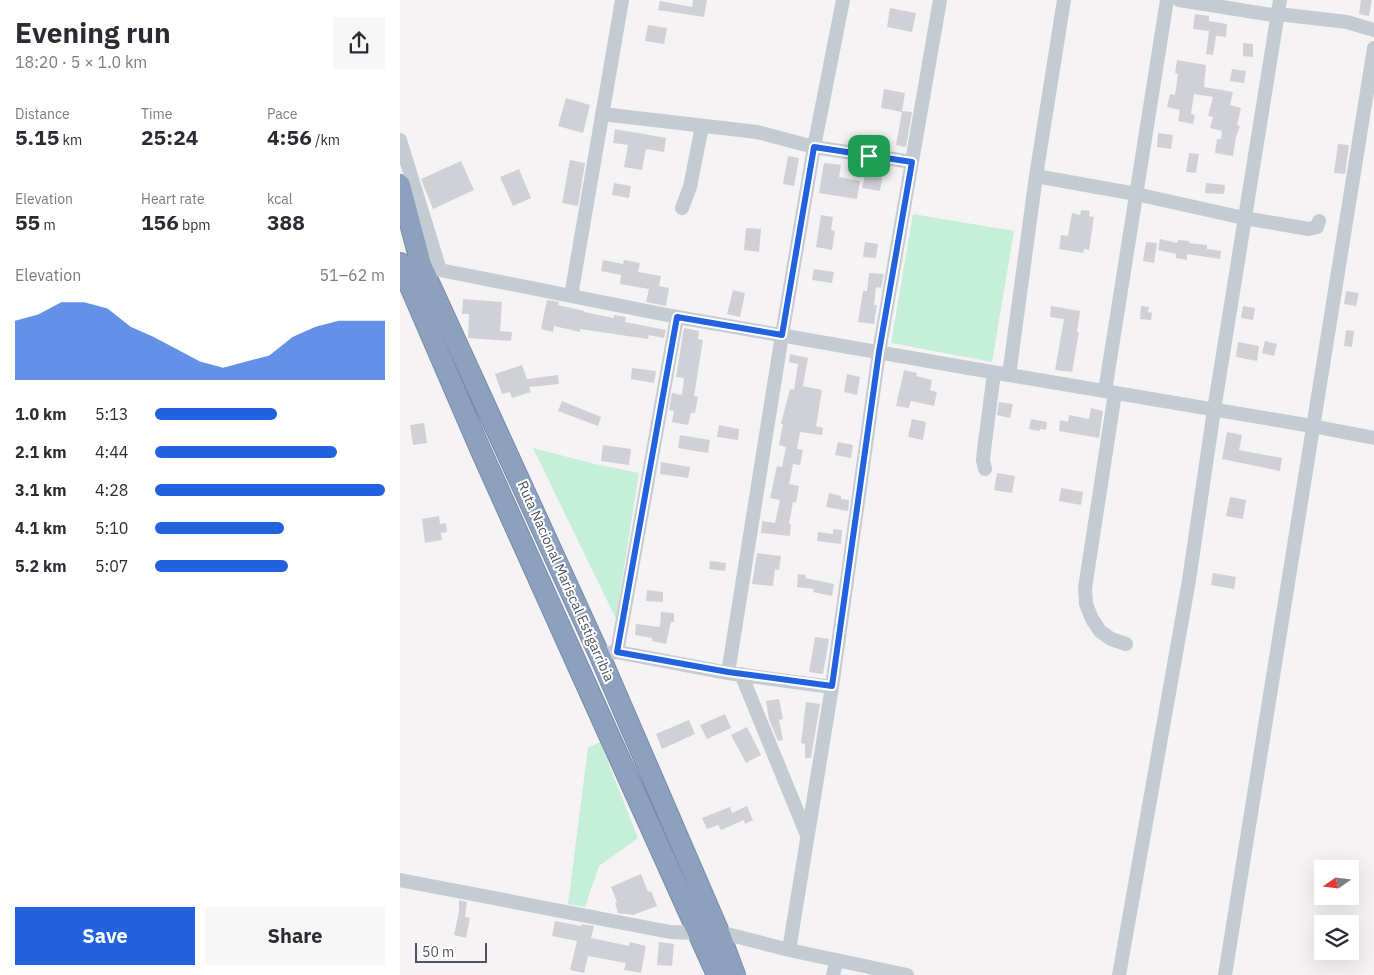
<!DOCTYPE html>
<meta charset="utf-8">
<style>
:root{--surface:#fff;--page:#f7f7f7;--text:#2b2b33;--muted:#7c7c81;--accent:#2362df}
body{margin:0;font-family:"IBM Plex Sans",sans-serif;background:var(--page);color:var(--text);height:100vh;display:flex;flex-direction:column;font-size:19px;white-space:nowrap}
*{box-sizing:border-box;margin:0}
p{font-size:16px;color:var(--muted)}
.icon{flex:none;width:28px;height:28px;fill:none;stroke:currentColor;stroke-width:2;stroke-linecap:round;stroke-linejoin:round}
.map{position:relative;flex:1;overflow:hidden}
.side{display:flex;flex-direction:column;background:var(--surface);width:400px}
.side>*{flex:none}
.needle{width:32px;rotate:256deg}
.fabs{position:absolute;left:914px;top:860px;display:grid;gap:10px}
.fabs a{display:grid;place-items:center;width:45px;height:45px;border-radius:0px;background:var(--surface);box-shadow:0 5px 20px #0002;font-size:25px}
.scale{position:absolute;left:15px;bottom:12px;width:72px;box-sizing:border-box;padding-left:5px;border:2px solid #4b5460;border-top:0;font-size:14px;line-height:18px;white-space:nowrap;color:#4b5460;-webkit-text-stroke:4px #fff;paint-order:stroke}
.pin{position:absolute;display:grid;place-items:center;width:42px;height:42px;color:#fff;margin:-21px;border-radius:10px;box-shadow:0 2px 8px #0006}
.round{display:grid;place-items:center;flex:none;width:52px;height:52px;border-radius:0px;background:var(--page)}
.headline{display:flex;align-items:center;justify-content:space-between;height:85px;padding:0 15px}
h1{font-size:28px;font-weight:800;line-height:38px}
.stats{display:grid;grid-template-columns:repeat(3,1fr);gap:8px;height:85px;padding:5px 15px}
.stats div{display:grid;align-content:center}
.stats b{font-size:21px;font-weight:800}
.stats small{font-size:14px;font-weight:400}
.stats p{font-size:14px}
.chart{height:140px;padding:10px 15px}
.chart p{display:flex;justify-content:space-between}
.chart svg{width:100%;height:90px;margin-top:5px;fill:var(--accent);opacity:.7}
.cta{display:flex;gap:10px;margin-top:auto;padding:10px 15px}
.cta a{flex:1;height:58px;border-radius:0px;background:var(--accent);color:#fff;font-size:20px;font-weight:800;line-height:58px;text-align:center}
.cta a+a{background:var(--page);color:var(--text)}
ul{padding:0 15px;list-style:none;font-size:16px}
li{display:grid;grid-template-columns:80px 60px 1fr;align-items:center;height:38px}
li i{height:12px;border-radius:6px;background:var(--accent)}
main{display:flex;flex:1;min-height:0}
.map>svg:first-child{display:block}
</style>
<main>
<section class="side">
<div class="headline"><div><h1>Evening run</h1><p>18:20 · 5 × 1.0 km</p></div><a class="round"><svg class="icon" aria-label="share" viewBox="0 0 24 24"><path d="M12 15V3M7 8l5-5 5 5M5 13v7h14v-7"/></svg></a></div>
<div class="stats">
<div><p>Distance</p><b>5.15<small> km</small></b></div>
<div><p>Time</p><b>25:24</b></div>
<div><p>Pace</p><b>4:56<small> /km</small></b></div>
</div>
<div class="stats">
<div><p>Elevation</p><b>55<small> m</small></b></div>
<div><p>Heart rate</p><b>156<small> bpm</small></b></div>
<div><p>kcal</p><b>388</b></div>
</div>
<div class="chart"><p><span>Elevation</span>51–62 m</p>
<svg viewBox="0 0 160 44" preserveAspectRatio="none"><path d="M0 44V15L10 12L20 6L30 6L40 9L50 18L60 23L70 29L80 35L90 38L100 35L110 32L120 23L130 18L140 15L150 15L160 15V44z"/></svg>
</div>
<ul>
<li><b>1.0 km</b>5:13<i style="width:53%"></i></li>
<li><b>2.1 km</b>4:44<i style="width:79%"></i></li>
<li><b>3.1 km</b>4:28<i style="width:100%"></i></li>
<li><b>4.1 km</b>5:10<i style="width:56%"></i></li>
<li><b>5.2 km</b>5:07<i style="width:58%"></i></li>
</ul>
<div class="cta"><a>Save</a><a>Share</a></div>
</section>
<div class="map">
<svg width="974" height="975" viewBox="0 0 974 975">
<rect width="100%" height="100%" fill="#f5f3f3"/>
<path fill="#c5efd9" d="M513 214 614 231 592 362 491 343Z
M133 448 195 464 239 473 216 619Z
M200 742 238 838 199 866 185 907 168 904 188 748Z"/>
<path fill="#d0d1d6" d="M293 0H307L304 17 258 10 260 1 292 7Z
M961 0H972L969 16 959 14Z
M490 8 516 13 512 32 487 27Z
M795 14 809 16V21L827 24 826 37 816 36 813 55 806 54 809 31 793 29Z
M248 25 267 28 264 44 245 41Z
M843 43 853 44V57L843 56Z
M777 60 806 65 804 87 833 92 830 105 841 108 837 125 840 126 836 137 833 156 815 153 817 139H821L822 131 810 128 813 117 808 116 813 97 794 94 791 114 795 115 793 124 778 121 780 110 767 107 770 94 775 95 778 74 775 73Z
M832 69 846 71 844 83 830 81Z
M484 89 505 93 502 111 512 112 506 147 496 145 502 112 481 108Z
M166 98 190 105 183 133 158 126Z
M215 129 266 138 264 152 246 149 242 170 224 167 228 145 213 143Z
M758 133 773 135 771 149 757 147Z
M938 144 949 145 945 174 934 173Z
M789 153 799 154 796 173 786 172Z
M388 156 399 158 394 186 383 184Z
M170 160 185 163 178 206 162 203Z
M61 161 74 190 33 209 21 179Z
M424 163 441 165 439 177 460 181 457 199 419 193Z
M119 169 131 198 113 206 100 177Z
M465 175 482 178 480 191 462 188Z
M214 183 231 186 229 198 212 195Z
M806 183 825 185 824 194 805 193Z
M681 210 690 211 689 216 694 217 689 250 684 249 683 253 659 249 661 235 668 236 672 213 680 215Z
M421 215 433 217 431 230 435 231 432 250 416 247Z
M346 228 361 229 359 252 344 250Z
M760 239 777 243 778 240 789 241V243L807 245V249L821 251 820 259 787 254V260L776 258V254L758 250Z
M465 242 478 244 476 258 463 257Z
M746 242 757 243 754 263 743 261Z
M203 260 223 264 224 260 240 263 238 272 261 276 259 286 269 288 266 306 246 302 249 289 220 284 221 275 201 271Z
M414 269 434 272 432 283 412 280Z
M469 273 484 274 481 288 476 287 474 305H477L474 324 458 322 463 291H467Z
M333 290 345 293 340 317 327 314Z
M946 291 959 293 956 306 944 304Z
M63 299 102 302 100 331 112 332 111 341 68 338 69 314H62Z
M147 300 159 302 158 305 184 311V312L214 318V315L226 317 225 322 266 330 264 338 249 335 248 339 180 329V332L154 326 153 332 141 329Z
M651 306 680 311 677 332H679L672 372 655 370 664 319 650 317Z
M741 306 749 307 748 312 752 313 751 320 740 319Z
M843 306 855 308 853 320 841 318Z
M284 328 299 331 298 339 303 340 294 396 298 397 295 413H291L288 425 272 422 274 411 269 410 272 393 282 395 284 378 276 377Z
M946 330 954 331 952 347 944 346Z
M865 341 877 344 874 356 862 353Z
M838 342 859 346 857 361 836 357Z
M390 354 408 358 403 386 422 390 416 426 423 428 422 435 400 432 397 449 403 450 400 465 393 464 389 484 399 486 396 503 393 502 389 524H391L390 536 361 533 362 521 375 523 380 500 370 498 377 466 382 467 386 447 379 445 383 424H381L390 389 394 390 398 364 389 362Z
M122 365 127 379 158 375 159 384 129 387 131 392 112 398 110 392 102 394 95 374Z
M232 368 256 371 254 383 231 379Z
M504 370 517 373 516 376 532 380 530 390 537 392 534 406 511 401 509 408 496 406Z
M447 374 460 377 457 395 444 392Z
M162 401 201 417 198 426 158 411Z
M599 402 613 404 610 418 597 415Z
M691 408 703 411 699 438 659 431 660 420 668 422 669 415 689 419Z
M512 419 526 422 523 440 508 437Z
M631 419 647 422 646 430 640 429V431L629 429Z
M24 423 27 443 13 445 10 425Z
M319 425 339 429 338 440 317 437Z
M827 432 842 435 839 450 882 458 880 471 822 459Z
M280 435 310 440 308 453 278 448Z
M438 442 453 445 451 458 435 455Z
M203 445 231 449 229 465 201 461Z
M261 462 290 467 288 478 260 474Z
M597 473 615 476 612 493 594 490Z
M661 488 683 492 681 505 659 501Z
M429 493 441 496V499L449 500 448 511 426 507Z
M830 497 846 500 843 519 826 516Z
M39 516 40 524 46 523 47 532 41 533 42 540 25 543 22 519Z
M433 529 442 530 441 544 417 541 418 532 433 534Z
M357 553 381 556 379 570 375 569 373 586 352 584Z
M310 561 326 563 325 571 309 569Z
M813 573 836 577 834 589 811 585Z
M398 574 406 575 405 578 434 584 432 596 413 592 414 589 397 587Z
M247 590 263 592V602L246 601Z
M261 612 274 613V622H271L266 644 252 641V638L235 635 236 624 260 627Z
M415 637 429 639 423 674 409 672Z
M379 699 383 719 379 720 383 740 378 741 369 719 366 701Z
M406 702 420 704 411 758H405V744L401 743Z
M325 714 331 728 307 739 300 725Z
M289 720 295 734 262 749 256 734Z
M347 727 361 755 346 763 331 735Z
M347 806 353 820 345 824 344 820 321 830 318 825 307 829 302 818 330 807 332 813Z
M241 874 248 892 251 891 257 906 233 915 218 913 215 903 217 902 211 887Z
M59 900 67 902 65 917 70 918 66 938 54 935 59 911Z
M155 921 181 926V924L194 926 191 938 229 946 230 942 246 946 241 973 224 970 226 963 188 956 184 973 170 970 177 941 152 936Z
M259 942 274 944 272 966 257 965Z"/>
<g fill="none" stroke-linecap="round" stroke-linejoin="round">
<g stroke="#788baa" stroke-width="22">
<path id="highway" d="M0 185 21 265 199 654 319 932 335 975
M0 263 81 451 317 975"/>
</g>
<path stroke="#c4cbd3" stroke-width="14" d="M779 0 878 16
M878 14 947 22 974 30
M202 114 357 132 414 147 443 0
M0 140 40 270
M636 176 736 194 844 218 909 229 917 227 919 221
M282 208 290 187 302 126
M21 265 40 270 277 317 609 375 912 426 974 438
M171 296 222 0
M609 375 636 176 664 0
M705 391 767 0
M715 393 685 588 686 604 692 619 700 631 711 639 726 644
M585 469 583 460 584 450 594 373
M217 652 277 317
M199 654 217 652 328 673 432 687 479 352 540 0
M328 673 382 335 414 147 512 162
M341 674 407 835
M0 880 270 932 298 933
M319 932 389 950 507 975
M389 950 432 687
M433 975 437 960
M719 975 789 580 814 410 880 0
M825 975 974 48"/>
<use href="#highway" stroke="#8da0be" stroke-width="20"/>
</g>
<g fill="none" stroke-linecap="round" stroke-linejoin="round">
<g stroke="#fff" stroke-width="10">
<path id="route" d="M414 147 512 162 479 352 432 686 328 672 217 652 277 317 382 335Z"/>
</g>
<use href="#route" stroke="#2362df" stroke-width="6"/>
</g>
<g text-anchor="middle" dominant-baseline="central" stroke-width="4" stroke-linejoin="round" paint-order="stroke">
<g font-size="14" fill="#4b5460" stroke="#fff">
<text transform="translate(166 581) rotate(66)">Ruta Nacional Mariscal Estigarribia</text>
</g>
</g>
</svg>
<div class="fabs">
<a><svg class="needle" viewBox="-14 -14 28 28"><path d="M0-13l5 13h-10z" fill="#e53935"/><path d="M0 13l5-13h-10z" fill="#7c7c81"/></svg></a>
<a><svg class="icon" aria-label="layers" viewBox="0 0 24 24"><path d="M12 4l9 5-9 5-9-5zM3 14l9 5 9-5"/></svg></a>
</div>
<div class="scale">50 m</div>
<div class="pin" style="left:469px;top:156px;background:#1e9e55"><svg class="icon" aria-label="arrive" viewBox="0 0 24 24"><path d="M6 21V4h12l-3 4 3 4H6"/></svg></div>
</div>
</main>
